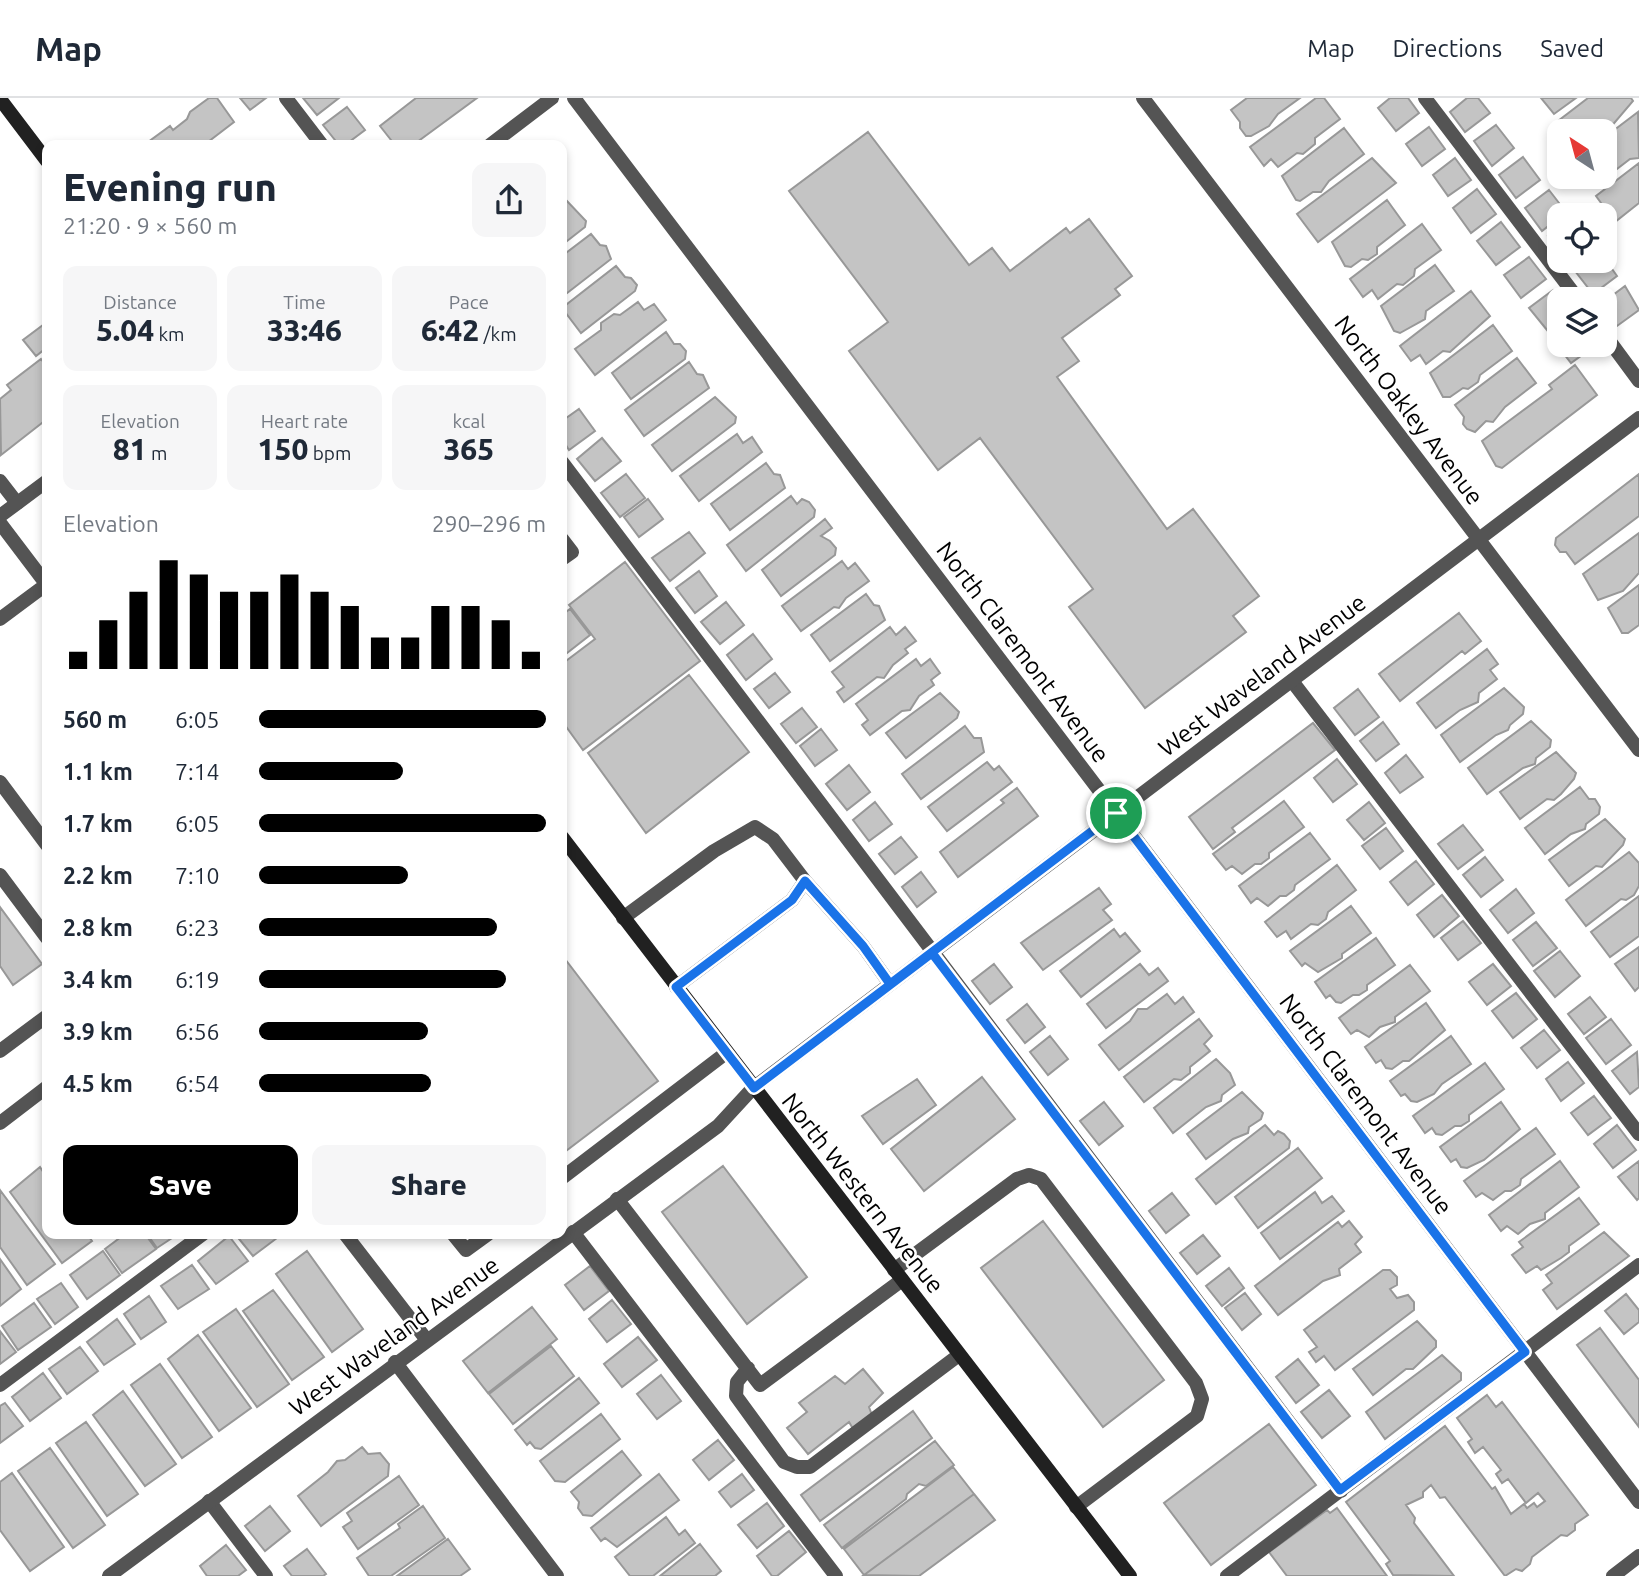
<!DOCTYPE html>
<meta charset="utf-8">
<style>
:root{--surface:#fff;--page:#f6f6f7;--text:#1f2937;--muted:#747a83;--line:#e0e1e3;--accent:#000}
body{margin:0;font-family:Ubuntu,sans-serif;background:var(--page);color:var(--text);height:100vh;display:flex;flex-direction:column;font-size:26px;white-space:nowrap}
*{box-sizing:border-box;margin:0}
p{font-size:23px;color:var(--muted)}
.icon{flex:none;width:38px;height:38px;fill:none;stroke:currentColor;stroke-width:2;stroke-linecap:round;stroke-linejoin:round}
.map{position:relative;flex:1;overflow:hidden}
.drawer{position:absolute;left:42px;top:42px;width:525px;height:1099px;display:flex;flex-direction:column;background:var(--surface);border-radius:14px;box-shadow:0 4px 10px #0003}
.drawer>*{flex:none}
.needle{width:46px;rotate:324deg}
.controls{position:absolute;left:1547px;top:21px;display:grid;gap:14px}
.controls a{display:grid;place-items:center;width:70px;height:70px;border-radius:14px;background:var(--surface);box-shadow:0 4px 10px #0003;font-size:35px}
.pin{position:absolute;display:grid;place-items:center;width:60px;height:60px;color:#fff;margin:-30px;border:4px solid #fff;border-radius:50%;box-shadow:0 2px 7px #0007}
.round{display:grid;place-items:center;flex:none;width:74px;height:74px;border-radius:14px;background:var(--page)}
.overview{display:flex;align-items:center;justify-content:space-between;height:119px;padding:0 21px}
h1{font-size:38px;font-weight:800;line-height:52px}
.stats{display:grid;grid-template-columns:repeat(3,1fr);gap:10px;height:119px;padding:7px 21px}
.stats div{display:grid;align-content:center;border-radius:14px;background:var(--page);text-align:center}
.stats b{font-size:30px;font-weight:800}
.stats small{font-size:19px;font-weight:400}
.stats p{font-size:19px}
.chart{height:196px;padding:14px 21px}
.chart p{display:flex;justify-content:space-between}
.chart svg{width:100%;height:126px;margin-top:7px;stroke:var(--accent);stroke-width:6}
.cta{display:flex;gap:14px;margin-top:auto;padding:14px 21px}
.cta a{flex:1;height:80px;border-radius:14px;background:var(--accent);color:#fff;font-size:28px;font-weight:800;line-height:80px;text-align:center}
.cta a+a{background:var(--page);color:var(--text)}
ul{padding:0 21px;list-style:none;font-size:23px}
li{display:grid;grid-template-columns:112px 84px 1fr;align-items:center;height:52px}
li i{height:18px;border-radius:9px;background:var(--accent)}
header{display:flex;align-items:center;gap:42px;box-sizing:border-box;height:98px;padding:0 35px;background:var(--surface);border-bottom:2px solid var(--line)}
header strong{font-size:33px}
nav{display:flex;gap:38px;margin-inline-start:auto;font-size:24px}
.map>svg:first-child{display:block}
</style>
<header>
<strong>Map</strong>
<nav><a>Map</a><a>Directions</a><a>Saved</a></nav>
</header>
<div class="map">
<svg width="1639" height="1478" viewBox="0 0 1639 1478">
<rect width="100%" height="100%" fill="#fff"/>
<path fill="#c4c4c4" stroke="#989898" stroke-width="2" d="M209 0H217L234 24 204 47H144L170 28 173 32 187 21 190 14Z
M240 0H266L250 12Z
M303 0H339L317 17Z
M416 0H477L413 47H395L380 28Z
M1247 0H1300L1278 16 1269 28 1251 38H1246L1240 30V24L1231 12Z
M1316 0H1324L1340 21 1315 40V46L1303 56 1297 55 1278 69 1271 61 1264 68 1250 49Z
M1390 0H1408L1419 15 1396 33 1378 10Z
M1467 0H1478L1490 15 1465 34 1450 14Z
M1541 0H1576L1554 16Z
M1588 0H1631L1633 3 1610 30 1565 33 1558 23Z
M347 9 365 32 345 47H339L323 27Z
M1638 14 1639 60 1630 61 1604 81 1605 39Z
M1496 27 1514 50 1492 68 1474 43Z
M1429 29 1445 51 1422 68 1406 46Z
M1344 30 1364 56 1329 83 1321 94H1313L1300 103 1296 102 1282 78Z
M868 34 969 167 992 150 1010 173 1066 130 1070 135 1089 121 1132 178 1115 191 1120 197 1062 240 1079 263 1057 279 1167 431 1193 411 1259 498 1233 518 1246 534 1145 610 1069 509 1093 491 980 340 938 372 849 253 888 224 789 93Z
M1523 59 1540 82 1516 100 1499 77Z
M1372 60 1396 85 1318 144 1297 116Z
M1455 60 1471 82 1448 98 1433 77Z
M1639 65V105L1615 124 1596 98Z
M1477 91 1496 116 1471 135 1453 110Z
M1549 92 1566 114 1542 133 1525 110Z
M566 102 586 123 585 129 562 147V105Z
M1387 102 1405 127 1377 149V156L1368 162 1362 161 1351 169 1345 168 1332 144Z
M1501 124 1520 149 1496 167 1477 143Z
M1422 126 1441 152 1415 171 1414 178 1403 187 1397 186 1378 201 1372 192 1363 199 1350 181Z
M1559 130V153L1548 138Z
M591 136 600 147 606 148 611 161 562 199V158Z
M1529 159 1546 181 1521 200 1504 177Z
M1605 161 1617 178 1593 196 1575 173 1588 163Z
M1435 167 1454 193 1426 213 1425 221 1400 235 1394 233 1381 208Z
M616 168 625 179 631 180 637 187 635 193 581 235 562 210Z
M1625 188 1639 212 1617 228 1605 213V203Z
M1553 192 1561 201 1559 223 1547 232 1529 210Z
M1471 193 1490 218 1450 254 1443 253 1426 266 1420 257 1411 263 1400 248Z
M638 204 644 212 654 206 666 222 595 277 575 251 601 232V225L614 216 620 217Z
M47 224V254L45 251 36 258 23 242Z
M1493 227 1512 253 1480 277 1478 284 1468 291 1463 290 1450 299H1443L1430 275Z
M666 234 674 246H680L686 253 685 261 631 301 612 275Z
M1559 239V247H1596L1571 265 1554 243Z
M1517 260 1536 285 1505 309 1493 324 1486 323 1475 334 1467 331 1463 326 1464 319 1455 307Z
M41 261 47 269V321L1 357 0 301 11 292 7 287Z
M689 264 697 276 703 277 709 290 644 338 625 312Z
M1575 267 1597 297 1502 370 1496 368 1482 343 1552 291 1549 287Z
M715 299 736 319 735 325 672 373 652 347Z
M579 311 595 333 569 352 562 341V323Z
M737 336 743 345 752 339 762 354 699 403 680 378Z
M602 340 621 363 595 383 577 361Z
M766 365 774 376 780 377 785 390 730 432 711 406Z
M626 376 645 400 620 419 601 395Z
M1639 376V418L1575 466 1566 454H1560L1555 447 1556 440Z
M791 398 797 406 802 401 809 404 815 412 814 419 746 473 727 447Z
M648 401 663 421 639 439 624 419Z
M825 421 832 430 821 438 830 443 836 450 835 457 781 498 762 472Z
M689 434 705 455 670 483 652 460Z
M1639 435V475L1623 493 1598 502 1583 476Z
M842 463 848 471 855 465 869 483 846 500 839 510 834 509 801 533 782 508Z
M625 464 700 563 583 652 562 623V566L595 541 569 507Z
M699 473 717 498 695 515 676 490Z
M1639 487V527L1628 535H1622L1608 510Z
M866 496 874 507 879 508 885 522 830 563 811 537Z
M726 504 744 527 720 546 701 524Z
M570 511 590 537 562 559V517Z
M1459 515 1481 543 1465 556 1462 553 1400 603 1379 576Z
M890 529 896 537 905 529 916 543 905 551 908 555 893 567 884 580 877 579 844 604 837 594 844 589 832 574Z
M753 536 772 561 746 582 727 557Z
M1487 551 1498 566 1490 572 1497 581 1479 595 1478 604 1460 612 1436 630 1417 605Z
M916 561 921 568 930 561 940 575 931 582 934 587 919 598 910 612 902 613 870 637 862 627 868 622 856 606Z
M775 575 790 594 769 610 754 591Z
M689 577 749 654 646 735 588 655Z
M1504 590 1524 609 1523 616 1510 627 1508 632 1496 637 1460 664 1441 637Z
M1358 591 1379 619 1355 637 1334 610Z
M940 595 959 614 957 620 906 660 886 635Z
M802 610 817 629 796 645 781 626Z
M1531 623 1551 642 1550 649 1536 660 1535 666 1523 670 1487 696 1468 670Z
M1383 624 1399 646 1376 663 1360 643Z
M1313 625 1335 652 1232 730 1235 734 1213 751 1189 719Z
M965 628 974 640H981L984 654 921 701 902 676Z
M821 631 837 652 815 668 800 648Z
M1556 654 1576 675 1574 681 1561 696 1554 702 1547 701 1520 721 1500 694Z
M1406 657 1423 679 1400 695 1385 675Z
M1337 661 1357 686 1333 704 1314 680Z
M987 664 994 672 999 668 1012 684 947 733 928 709Z
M849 667 870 694 847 712 826 686Z
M1580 689 1589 701H1595L1600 709 1599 716 1586 726 1585 731 1571 736 1545 756 1525 730Z
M1017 690 1038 718 958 779 940 754 1004 705 1001 702Z
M1284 703 1304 729 1269 755V760L1261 766H1255L1242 776 1232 768 1226 772 1213 756Z
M875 704 892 726 869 743 853 722Z
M1369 704 1385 725 1364 742 1347 722Z
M1605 721 1625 741 1623 747 1602 769 1596 768 1569 788 1549 762Z
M1463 727 1483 752 1458 771 1438 746Z
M1386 730 1403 753 1380 771 1362 748Z
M1310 735 1330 761 1295 787 1294 792 1286 798H1280L1268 808 1257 800 1251 805 1239 788Z
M901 739 917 759 895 776 879 756Z
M1629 754 1639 765V788L1634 797 1626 802 1621 801 1586 828 1566 802Z
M1485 759 1503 782 1481 799 1463 777Z
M1416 763 1434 786 1408 807 1390 784Z
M1337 767 1356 792 1328 814 1326 821 1318 827 1311 826 1291 841 1286 833 1277 839 1265 824Z
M921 774 936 794 917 809 902 789Z
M1099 790 1111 806 1103 812 1112 822 1043 872 1021 845Z
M1516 791 1534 815 1508 835 1490 812Z
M1442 797 1459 818 1434 839 1417 817Z
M1639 798V838L1610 859 1591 834Z
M1351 808 1371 835 1342 856V860L1318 874 1305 865 1302 868 1290 853Z
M0 809 42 866 13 887 0 868Z
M1463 823 1481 845 1458 862 1441 840Z
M1536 824 1557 850 1533 868 1513 842Z
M1114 831 1120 839 1125 835 1140 853 1081 899 1060 873Z
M1376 840 1395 867 1367 887V892L1359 897H1353L1341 905 1336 904 1330 897 1326 900 1315 884Z
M1639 849V889L1635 893 1615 866Z
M1560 853 1580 878 1555 899 1534 873Z
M562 857 658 983 562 1056Z
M994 866 1012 889 990 906 972 883Z
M1140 866 1149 877 1158 870 1168 883 1106 930 1087 906Z
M1493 866 1511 888 1487 907 1469 884Z
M1410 867 1430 893 1395 919V924L1380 929 1369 939 1357 932 1351 936 1339 920Z
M1516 895 1537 921 1513 940 1492 913Z
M1167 896 1175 906 1183 899 1194 914 1119 972 1099 947 1130 923 1138 911H1147Z
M1590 899 1606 919 1584 936 1568 916Z
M1426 905 1445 932 1409 963H1403L1392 971 1386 970 1381 962 1376 965 1365 949Z
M1027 906 1045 929 1025 945 1007 922Z
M1199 921 1212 938 1204 946 1210 953 1190 969V975L1181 982 1174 981 1144 1004 1124 979Z
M1611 921 1631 947 1606 966 1586 940Z
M1544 932 1560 952 1537 970 1521 950Z
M1050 938 1068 961 1048 977 1030 954Z
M1451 938 1471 966 1442 986 1434 996 1417 1004 1411 1003 1405 996 1401 998 1390 983Z
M1637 954 1639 989 1630 996 1612 973Z
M1216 961 1230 975 1235 987 1222 997 1221 1003 1206 1009 1173 1035 1154 1010Z
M1568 964 1584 985 1561 1003 1546 981Z
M1485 965 1504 991 1469 1017V1023L1461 1028H1455L1442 1037 1436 1036 1432 1030 1425 1035 1413 1018Z
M982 979 1015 1021 924 1093 891 1051Z
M917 981 936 1007 883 1046 862 1018Z
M1242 994 1263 1015 1261 1021 1249 1029 1248 1035 1233 1041 1206 1061 1187 1036Z
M1594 998 1611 1020 1588 1037 1571 1015Z
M1104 1004 1123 1028 1099 1047 1080 1023Z
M1501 1004 1520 1031 1484 1062 1467 1070 1461 1069 1456 1061 1451 1064 1440 1049Z
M1265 1027 1274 1037 1278 1033 1284 1036 1290 1043 1289 1050 1216 1106 1196 1081Z
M1617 1027 1636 1052 1613 1070 1594 1046Z
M1536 1030 1555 1056 1521 1081 1520 1087 1511 1093H1505L1493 1102 1482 1095 1476 1099 1464 1083Z
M1298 1050 1322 1080 1258 1130 1235 1099Z
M1560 1063 1579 1089 1545 1115V1121L1530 1126 1518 1136 1507 1128 1501 1133 1489 1117Z
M1639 1063V1100L1637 1102 1618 1079Z
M723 1068 807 1179 747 1226 662 1114Z
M40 1069 47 1080V1136H87L92 1143 62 1165 10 1094Z
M0 1092 55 1166 27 1187 0 1149Z
M1315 1094 1322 1105 1332 1098 1344 1113 1280 1161 1261 1135Z
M1172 1095 1189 1117 1166 1135 1149 1113Z
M1579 1100 1599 1126 1569 1148V1154L1561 1160 1541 1172 1537 1168 1526 1175 1512 1157 1523 1149 1519 1144Z
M1043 1123 1164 1282 1103 1329 981 1170Z
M1349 1123 1362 1139 1355 1146 1361 1154 1339 1171 1340 1177 1323 1183 1278 1217 1255 1188 1338 1124 1342 1129Z
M1604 1134 1629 1158 1557 1211 1543 1192 1552 1185 1546 1177Z
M125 1136H145L156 1151 122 1175 105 1151Z
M147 1136H178L157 1150Z
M235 1136H280L281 1137 253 1158Z
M1203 1137 1220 1158 1197 1176 1180 1155Z
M229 1138 248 1163 216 1186 198 1163Z
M103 1153 120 1177 87 1201 70 1177Z
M307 1153 363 1231 332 1254 276 1176Z
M0 1161 21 1191 0 1208Z
M192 1167 209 1191 178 1211 161 1188Z
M590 1168 609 1193 584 1212 565 1187Z
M1229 1170 1244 1190 1222 1208 1206 1188Z
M1383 1172H1390L1397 1179V1187L1390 1191 1397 1200 1408 1197 1414 1204V1212L1335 1272 1324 1258 1316 1264 1309 1254 1317 1249 1304 1232Z
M61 1185 78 1209 55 1226 37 1201Z
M273 1192 324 1259 292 1282 243 1213Z
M1245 1195 1261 1216 1242 1232 1225 1210Z
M1626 1196 1639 1212V1224L1624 1236 1605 1213Z
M149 1198 166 1224 141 1241 124 1216Z
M612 1202 631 1226 607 1244 589 1221Z
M34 1205 51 1229 18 1252 2 1228Z
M532 1209 557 1241 488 1295 463 1263Z
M236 1211 289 1286 257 1309 203 1234Z
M117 1221 135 1246 104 1267 87 1244Z
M1417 1223 1436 1243V1249L1413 1271H1406L1373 1297 1353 1271Z
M1600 1230 1639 1282V1329L1577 1247Z
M0 1233 16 1254 0 1266Z
M198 1237 251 1310 219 1333 168 1261Z
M638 1239 657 1262 622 1289 604 1266Z
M551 1248 574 1278 513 1326 489 1296Z
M80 1249 98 1273 67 1296 49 1271Z
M1442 1257 1461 1275V1282L1385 1341 1366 1314Z
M1298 1261 1319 1287 1296 1305 1276 1279Z
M160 1266 212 1339 182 1360 131 1287Z
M863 1271 883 1295 869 1309 873 1320 855 1334 849 1324 808 1356 787 1330 807 1314 799 1305 835 1278 845 1286Z
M43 1275 61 1300 30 1323 12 1299Z
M661 1277 681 1303 657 1321 637 1296Z
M579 1280 599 1305 541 1351 535 1350 530 1344 527 1347 515 1332Z
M1329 1292 1350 1318 1322 1340 1301 1314Z
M123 1293 176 1366 145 1388 93 1317Z
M1487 1297 1496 1309 1502 1304 1588 1417 1575 1426V1432L1567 1438 1561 1437 1532 1459 1530 1466 1522 1473 1516 1471 1505 1478 1445 1399 1440 1400 1431 1387 1423 1394V1399L1406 1407 1415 1420 1414 1425 1454 1478 1393 1477 1386 1466 1390 1463 1346 1404 1445 1328 1492 1391 1495 1389 1511 1416 1524 1406 1527 1410 1534 1405 1537 1409 1545 1403 1538 1395 1526 1405 1508 1381 1502 1385 1496 1376 1501 1372 1483 1349 1475 1355 1468 1344 1472 1341 1457 1320Z
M5 1305 23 1328 0 1345V1308Z
M913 1313 932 1340 820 1423 801 1397Z
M601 1316 620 1341 565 1384 555 1383 540 1363Z
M86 1324 138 1396 107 1418 56 1345Z
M1269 1326 1316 1387 1211 1467 1164 1405Z
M718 1342 734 1362 709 1382 693 1362Z
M935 1343 954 1367 926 1388 919 1386 907 1396 906 1401 842 1450 824 1427Z
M362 1349 368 1356 380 1355 389 1366 388 1378 321 1428 298 1398 328 1374 337 1363 345 1362Z
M50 1350 105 1427 73 1450 18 1373Z
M622 1353 641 1377 592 1418 583 1417 578 1410 579 1404 571 1394Z
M953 1369 974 1396 864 1477 844 1451Z
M12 1375 64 1449 30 1473 0 1432V1384Z
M659 1376 679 1402 617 1449 605 1440 601 1443 591 1430Z
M742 1376 754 1392 731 1409 719 1394Z
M399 1378 419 1407 358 1451 343 1429 352 1423 347 1415Z
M974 1396 995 1422 919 1478 864 1477Z
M767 1405 784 1428 757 1450 738 1427Z
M270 1408 290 1433 265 1453 245 1428Z
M423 1408 445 1440 391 1478H369L357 1460 400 1430 398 1426Z
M1337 1410 1387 1478H1287L1269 1454 1327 1412 1330 1415Z
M666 1419 679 1437 685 1432 695 1445 653 1478H630L615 1459Z
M789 1433 806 1454 777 1478H772L757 1458Z
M448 1441 470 1471 460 1478H397Z
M700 1446 721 1473 715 1478H660Z
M226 1447 246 1472 238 1478H207L200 1468Z
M307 1451 326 1476 323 1478H292L284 1468Z"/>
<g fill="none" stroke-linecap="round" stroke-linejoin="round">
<path stroke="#545454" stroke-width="14" d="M286 0 322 47
M1425 0 1578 201
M1605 237 1639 283
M562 364 1341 1393
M0 383 17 405
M0 425 47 487
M562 441 572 454 562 461
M0 521 47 486
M1292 583 1639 1036
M0 684 47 747
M0 777 47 840
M805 783 863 848 890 886
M623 820 714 753 755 729 773 741 805 783 792 802 676 889
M0 953 47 918
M0 1025 47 989
M562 1080 726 955
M617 1101 760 1287 902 1182
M573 1134 836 1478
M345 1136 426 1241
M453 1136 466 1152 488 1136
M894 1172 1017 1081 1029 1077 1041 1081 1196 1285 1202 1301 1197 1318 1076 1409
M748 1270 737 1284 736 1298 784 1364 797 1369H810L959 1257
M0 1287 203 1136
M209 1403 266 1478
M1227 1478 1639 1167"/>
<path stroke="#545454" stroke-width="14" d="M574 0 1639 1404
M1143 0 1639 652
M490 47 552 0
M0 418 47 383
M395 1264 557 1478
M109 1478 718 1028 753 990 1639 320"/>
<path stroke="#545454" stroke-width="14" d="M1613 1478 1639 1458"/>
<path stroke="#212121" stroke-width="14" d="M0 1 47 63
M562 739 1130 1478"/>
</g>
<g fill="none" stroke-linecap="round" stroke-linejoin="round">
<g stroke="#fff" stroke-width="14">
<path id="route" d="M1116 715 890 886 863 848 805 783 792 802 676 889 754 990 932 855 1340 1392 1525 1254 1116 715"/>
</g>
<use href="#route" stroke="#1a73e8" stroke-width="9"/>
</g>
<g text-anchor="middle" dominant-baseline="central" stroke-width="5" stroke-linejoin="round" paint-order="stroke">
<g font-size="24" fill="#000" stroke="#fff">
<text transform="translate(1409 312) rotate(53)">North Oakley Avenue</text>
<text transform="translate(1023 554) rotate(53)">North Claremont Avenue</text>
<text transform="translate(1262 577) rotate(-37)">West Waveland Avenue</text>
<text transform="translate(1366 1006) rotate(53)">North Claremont Avenue</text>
<text transform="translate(863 1095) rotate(52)">North Western Avenue</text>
<text transform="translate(394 1238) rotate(-36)">West Waveland Avenue</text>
</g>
</g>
</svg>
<div class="controls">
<a><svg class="needle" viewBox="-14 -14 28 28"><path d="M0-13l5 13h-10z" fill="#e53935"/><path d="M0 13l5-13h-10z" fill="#747a83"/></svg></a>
<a><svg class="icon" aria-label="locate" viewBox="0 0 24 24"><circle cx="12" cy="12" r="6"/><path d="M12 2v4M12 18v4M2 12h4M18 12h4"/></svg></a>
<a><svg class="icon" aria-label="layers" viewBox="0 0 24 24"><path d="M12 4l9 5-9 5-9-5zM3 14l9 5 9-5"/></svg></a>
</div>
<div class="pin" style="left:1116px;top:715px;background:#1e9e55"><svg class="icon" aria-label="arrive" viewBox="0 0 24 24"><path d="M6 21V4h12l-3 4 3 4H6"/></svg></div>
<section class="drawer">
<div class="overview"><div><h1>Evening run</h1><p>21:20 · 9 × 560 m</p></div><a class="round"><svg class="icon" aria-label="share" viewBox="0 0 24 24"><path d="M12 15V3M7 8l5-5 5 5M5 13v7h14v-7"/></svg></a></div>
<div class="stats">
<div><p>Distance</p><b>5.04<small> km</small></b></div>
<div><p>Time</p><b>33:46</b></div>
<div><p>Pace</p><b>6:42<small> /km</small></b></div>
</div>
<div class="stats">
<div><p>Elevation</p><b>81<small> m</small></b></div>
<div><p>Heart rate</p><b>150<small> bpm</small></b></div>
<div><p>kcal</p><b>365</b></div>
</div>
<div class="chart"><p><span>Elevation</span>290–296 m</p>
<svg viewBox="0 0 160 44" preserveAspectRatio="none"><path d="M5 44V38M15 44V27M25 44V17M35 44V6M45 44V11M55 44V17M65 44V17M75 44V11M85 44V17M95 44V22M105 44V33M115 44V33M125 44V22M135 44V22M145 44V27M155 44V38"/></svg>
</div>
<ul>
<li><b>560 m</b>6:05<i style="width:100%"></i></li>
<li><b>1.1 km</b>7:14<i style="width:50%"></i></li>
<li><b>1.7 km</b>6:05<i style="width:100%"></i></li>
<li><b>2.2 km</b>7:10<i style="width:52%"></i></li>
<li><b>2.8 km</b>6:23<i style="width:83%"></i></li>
<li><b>3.4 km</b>6:19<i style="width:86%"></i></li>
<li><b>3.9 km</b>6:56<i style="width:59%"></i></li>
<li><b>4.5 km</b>6:54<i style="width:60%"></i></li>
</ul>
<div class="cta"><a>Save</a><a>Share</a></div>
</section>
</div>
